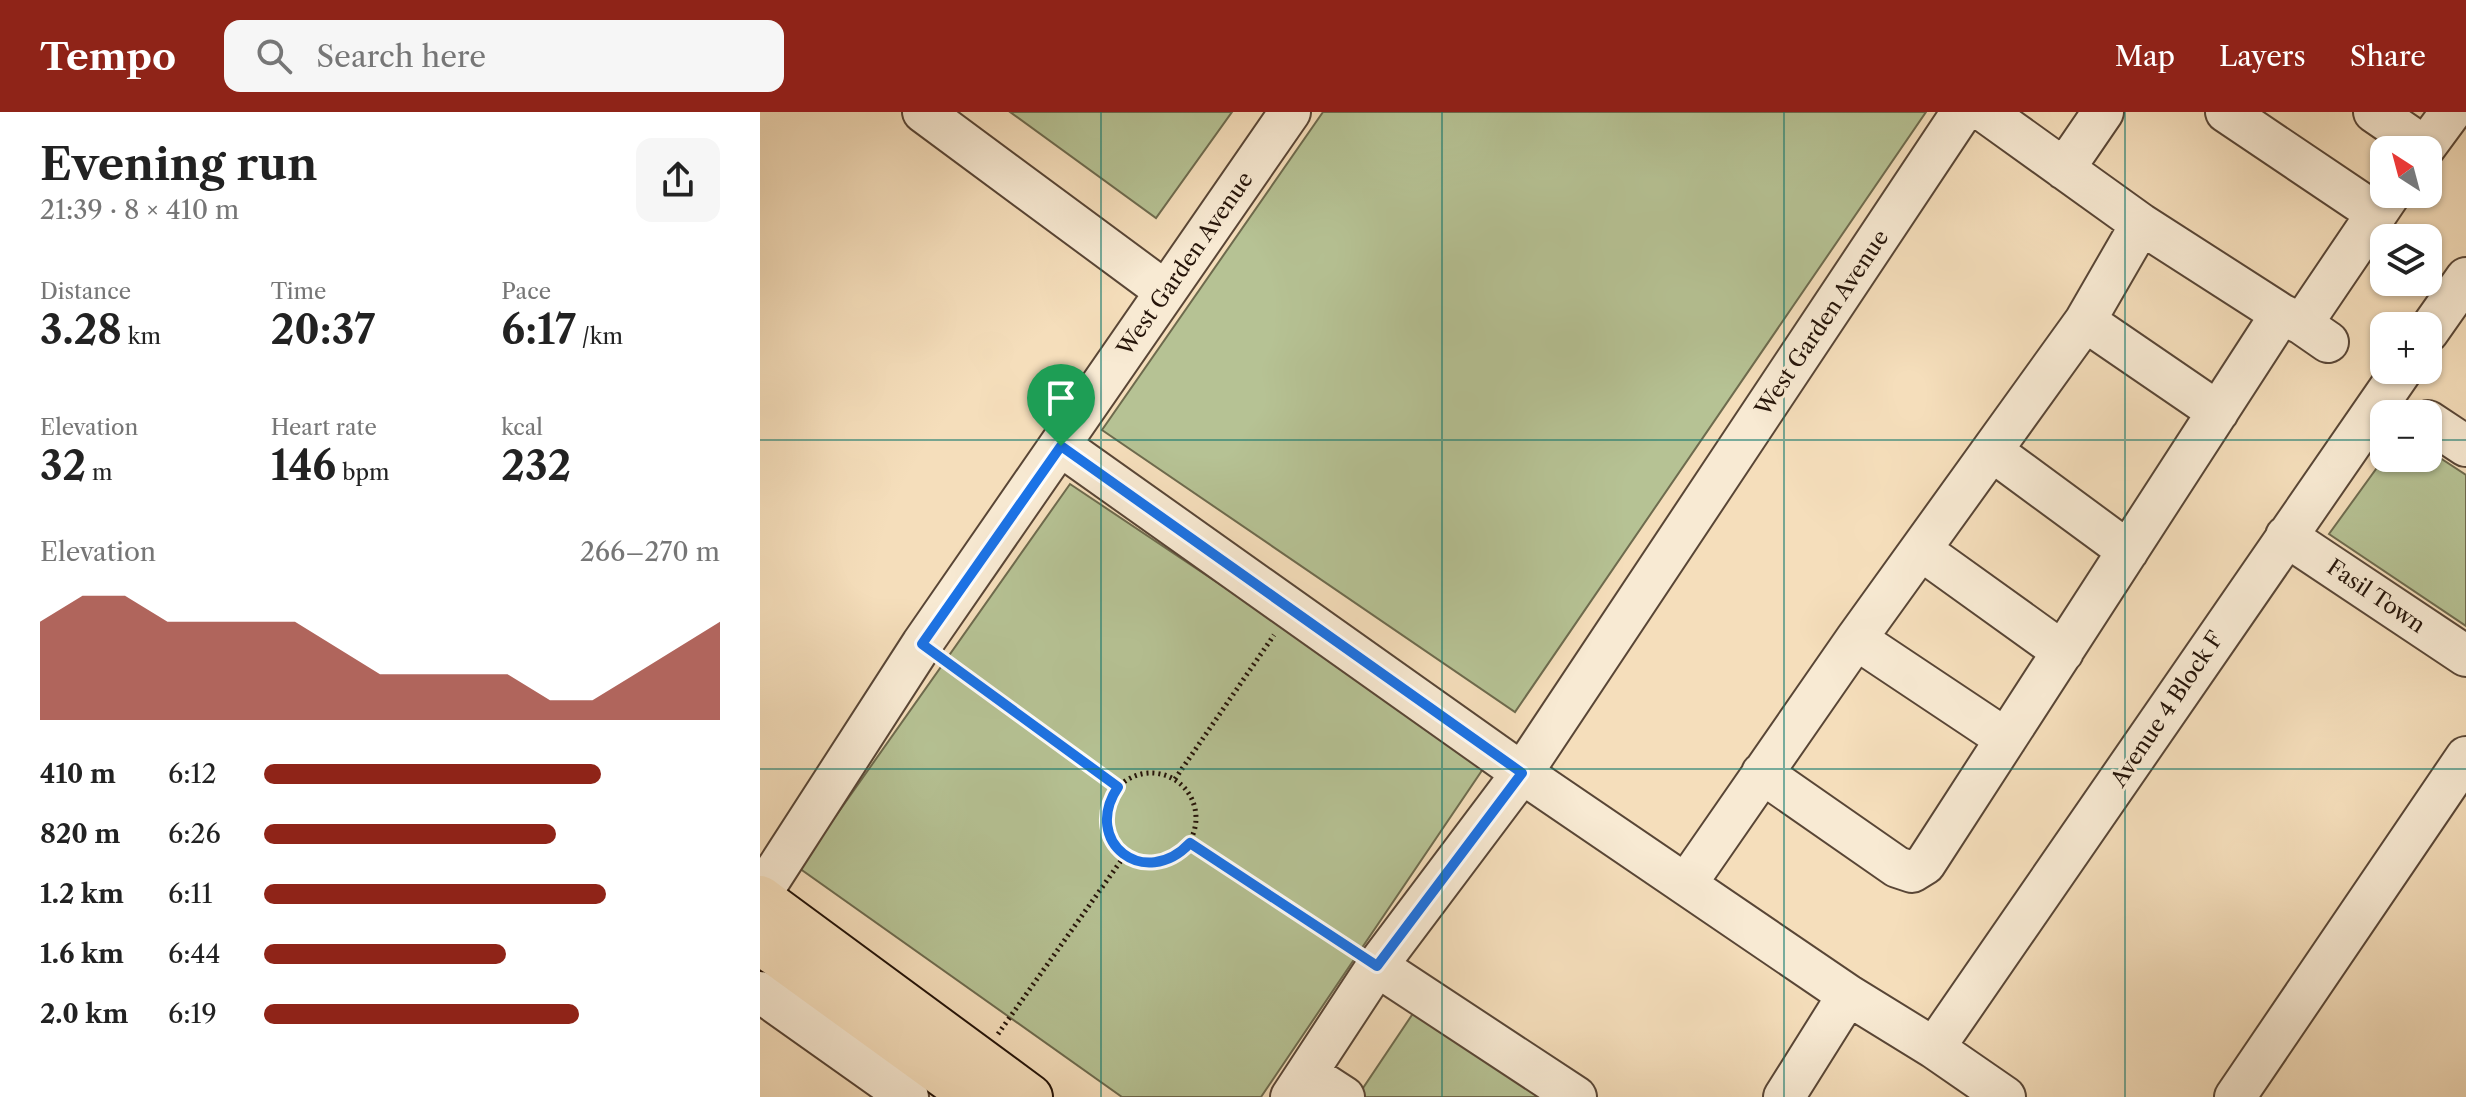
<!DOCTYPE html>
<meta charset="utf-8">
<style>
:root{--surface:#fff;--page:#f6f6f6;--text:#222;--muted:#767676;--accent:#8f2418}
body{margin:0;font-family:"Libre Caslon Text",serif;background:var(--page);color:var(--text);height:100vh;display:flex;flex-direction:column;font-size:30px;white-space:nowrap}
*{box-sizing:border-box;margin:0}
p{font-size:26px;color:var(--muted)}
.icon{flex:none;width:44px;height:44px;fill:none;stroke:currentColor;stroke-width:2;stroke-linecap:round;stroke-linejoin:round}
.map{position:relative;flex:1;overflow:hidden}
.sheet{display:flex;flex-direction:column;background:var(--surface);width:760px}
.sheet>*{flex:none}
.needle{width:52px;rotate:324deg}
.fabs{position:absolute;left:1610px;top:24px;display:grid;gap:16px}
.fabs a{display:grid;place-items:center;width:72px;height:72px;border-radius:16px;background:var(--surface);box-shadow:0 2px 6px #0004;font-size:40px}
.pin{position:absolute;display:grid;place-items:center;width:68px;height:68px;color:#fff;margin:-82px -34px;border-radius:50% 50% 50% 0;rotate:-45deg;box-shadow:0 0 8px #0007}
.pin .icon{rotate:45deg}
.round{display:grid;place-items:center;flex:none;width:84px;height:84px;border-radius:16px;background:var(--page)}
.summary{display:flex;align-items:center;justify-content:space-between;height:136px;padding:0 40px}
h1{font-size:44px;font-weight:800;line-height:60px}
.stats{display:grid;grid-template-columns:repeat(3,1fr);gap:12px;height:136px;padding:8px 40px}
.stats div{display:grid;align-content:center}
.stats b{font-size:40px;font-weight:800}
.stats small{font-size:22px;font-weight:400}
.stats p{font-size:22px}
.chart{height:224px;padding:16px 40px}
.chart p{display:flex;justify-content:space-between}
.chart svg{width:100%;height:144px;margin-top:8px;fill:var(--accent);opacity:.7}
ul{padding:0 40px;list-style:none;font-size:26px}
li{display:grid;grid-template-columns:128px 96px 1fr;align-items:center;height:60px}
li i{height:20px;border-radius:10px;background:var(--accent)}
header{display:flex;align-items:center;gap:48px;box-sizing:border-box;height:112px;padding:0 40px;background:var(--accent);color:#fff}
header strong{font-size:38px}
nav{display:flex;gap:44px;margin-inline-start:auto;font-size:28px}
.search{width:560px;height:72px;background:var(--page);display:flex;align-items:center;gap:20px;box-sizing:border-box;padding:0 28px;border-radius:16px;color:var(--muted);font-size:30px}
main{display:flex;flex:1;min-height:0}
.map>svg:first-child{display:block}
</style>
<header>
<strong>Tempo</strong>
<div class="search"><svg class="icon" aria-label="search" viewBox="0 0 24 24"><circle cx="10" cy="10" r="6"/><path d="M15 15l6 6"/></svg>Search here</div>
<nav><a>Map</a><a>Layers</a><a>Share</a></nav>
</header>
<main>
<section class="sheet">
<div class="summary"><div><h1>Evening run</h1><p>21:39 · 8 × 410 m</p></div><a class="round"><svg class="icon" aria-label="share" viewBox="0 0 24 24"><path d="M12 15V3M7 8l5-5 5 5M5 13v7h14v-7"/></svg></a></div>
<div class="stats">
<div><p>Distance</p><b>3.28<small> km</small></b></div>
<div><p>Time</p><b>20:37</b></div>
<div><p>Pace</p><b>6:17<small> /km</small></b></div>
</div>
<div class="stats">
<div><p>Elevation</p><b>32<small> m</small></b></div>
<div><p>Heart rate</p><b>146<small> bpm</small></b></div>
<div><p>kcal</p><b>232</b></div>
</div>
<div class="chart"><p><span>Elevation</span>266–270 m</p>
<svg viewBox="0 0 160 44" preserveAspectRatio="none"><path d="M0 44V14L10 6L20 6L30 14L40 14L50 14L60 14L70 22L80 30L90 30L100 30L110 30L120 38L130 38L140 30L150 22L160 14V44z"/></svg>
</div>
<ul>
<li><b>410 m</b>6:12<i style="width:74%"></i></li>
<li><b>820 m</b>6:26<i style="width:64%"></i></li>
<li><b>1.2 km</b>6:11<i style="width:75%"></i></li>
<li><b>1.6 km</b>6:44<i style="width:53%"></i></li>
<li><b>2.0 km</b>6:19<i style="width:69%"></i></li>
</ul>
</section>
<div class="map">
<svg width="1706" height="985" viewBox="0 0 1706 985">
<rect width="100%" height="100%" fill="#f5debb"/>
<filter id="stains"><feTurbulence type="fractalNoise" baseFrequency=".0025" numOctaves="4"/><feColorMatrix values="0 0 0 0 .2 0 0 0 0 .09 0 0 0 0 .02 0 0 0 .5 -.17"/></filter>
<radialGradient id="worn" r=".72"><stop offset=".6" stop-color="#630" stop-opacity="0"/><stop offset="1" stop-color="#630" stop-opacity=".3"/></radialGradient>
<path fill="#b6c294" stroke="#6e6b4e" stroke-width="2" d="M250 0H472L396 106Z
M563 0H1166L755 600 342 318Z
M1668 338 1706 363V514L1569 422 1624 346H1668Z
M310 372 727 651 501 985H362L39 756Z
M664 885 816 985H597Z"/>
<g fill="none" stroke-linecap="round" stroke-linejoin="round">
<g stroke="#594636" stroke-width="44">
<path id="minor" d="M163 0 405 179
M1225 0 1381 112 1521 202 1542 212 1568 230
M1466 0 1616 101
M1614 0 1665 35
M1663 38 1691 0
M1304 57 1343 0
M1325 209 1458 300
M1542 212 1630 82
M1668 220 1706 166
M1668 309 1706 334
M301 334 762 661 1088 883 1174 936 1245 985
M1232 339 1368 439
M1526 424 1706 544
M1161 438 1303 540
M1096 527 1246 627
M1002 661 1137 755 1152 760 1165 752 1521 202
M926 772 1096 527 1325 209 1381 112
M0 783 162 532 530 0
M617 854 816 985
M0 880 148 985
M1174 936 1642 258
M547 961 584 985
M531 985 617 854 762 661 1202 0
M1024 985 1088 883
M1475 985 1706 645"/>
</g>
<g stroke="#251409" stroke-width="48">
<path id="major" d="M0 786 270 985
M0 830 214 985"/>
</g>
<path stroke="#251409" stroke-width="5" stroke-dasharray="2 4" stroke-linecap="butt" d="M189 551 358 675
M346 706a45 45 0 1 1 90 0a45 45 0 1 1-90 0Z
M415 667 514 523
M430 731 589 836
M238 922 365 743"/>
<use href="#minor" stroke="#f8ead3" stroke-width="40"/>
<use href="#major" stroke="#f5debb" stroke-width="44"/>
</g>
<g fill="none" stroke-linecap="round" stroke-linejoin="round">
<g stroke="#fff" stroke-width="16">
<path id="route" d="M301 334 762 661 617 854 430 731C385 779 321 730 358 675L162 532Z"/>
</g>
<use href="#route" stroke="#1a73e8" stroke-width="10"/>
</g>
<path fill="none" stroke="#0f766e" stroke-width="2" stroke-opacity="0.55" d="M341 0V985M682 0V985M1024 0V985M1365 0V985M0 328H1624M1668 328H1706M0 657H1706"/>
<g text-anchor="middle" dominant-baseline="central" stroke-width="6" stroke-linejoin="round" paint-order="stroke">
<g font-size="22" fill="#251409" stroke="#f8ead3">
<text transform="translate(425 152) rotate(-55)">West Garden Avenue</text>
<text transform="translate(1062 211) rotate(-56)">West Garden Avenue</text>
<text transform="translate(1616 484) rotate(34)">Fasil Town</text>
<text transform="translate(1407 597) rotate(-56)">Avenue 4 Block F</text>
</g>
</g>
<rect width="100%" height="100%" filter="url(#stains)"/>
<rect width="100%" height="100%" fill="url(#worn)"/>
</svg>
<div class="fabs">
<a><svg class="needle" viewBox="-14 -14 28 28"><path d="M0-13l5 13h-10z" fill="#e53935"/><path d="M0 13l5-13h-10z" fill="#767676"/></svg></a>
<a><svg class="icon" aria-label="layers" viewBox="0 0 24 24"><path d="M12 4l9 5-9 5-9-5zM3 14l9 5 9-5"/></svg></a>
<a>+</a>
<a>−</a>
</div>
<div class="pin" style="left:301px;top:334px;background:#1e9e55"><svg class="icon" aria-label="arrive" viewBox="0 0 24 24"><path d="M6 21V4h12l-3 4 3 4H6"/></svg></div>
</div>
</main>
